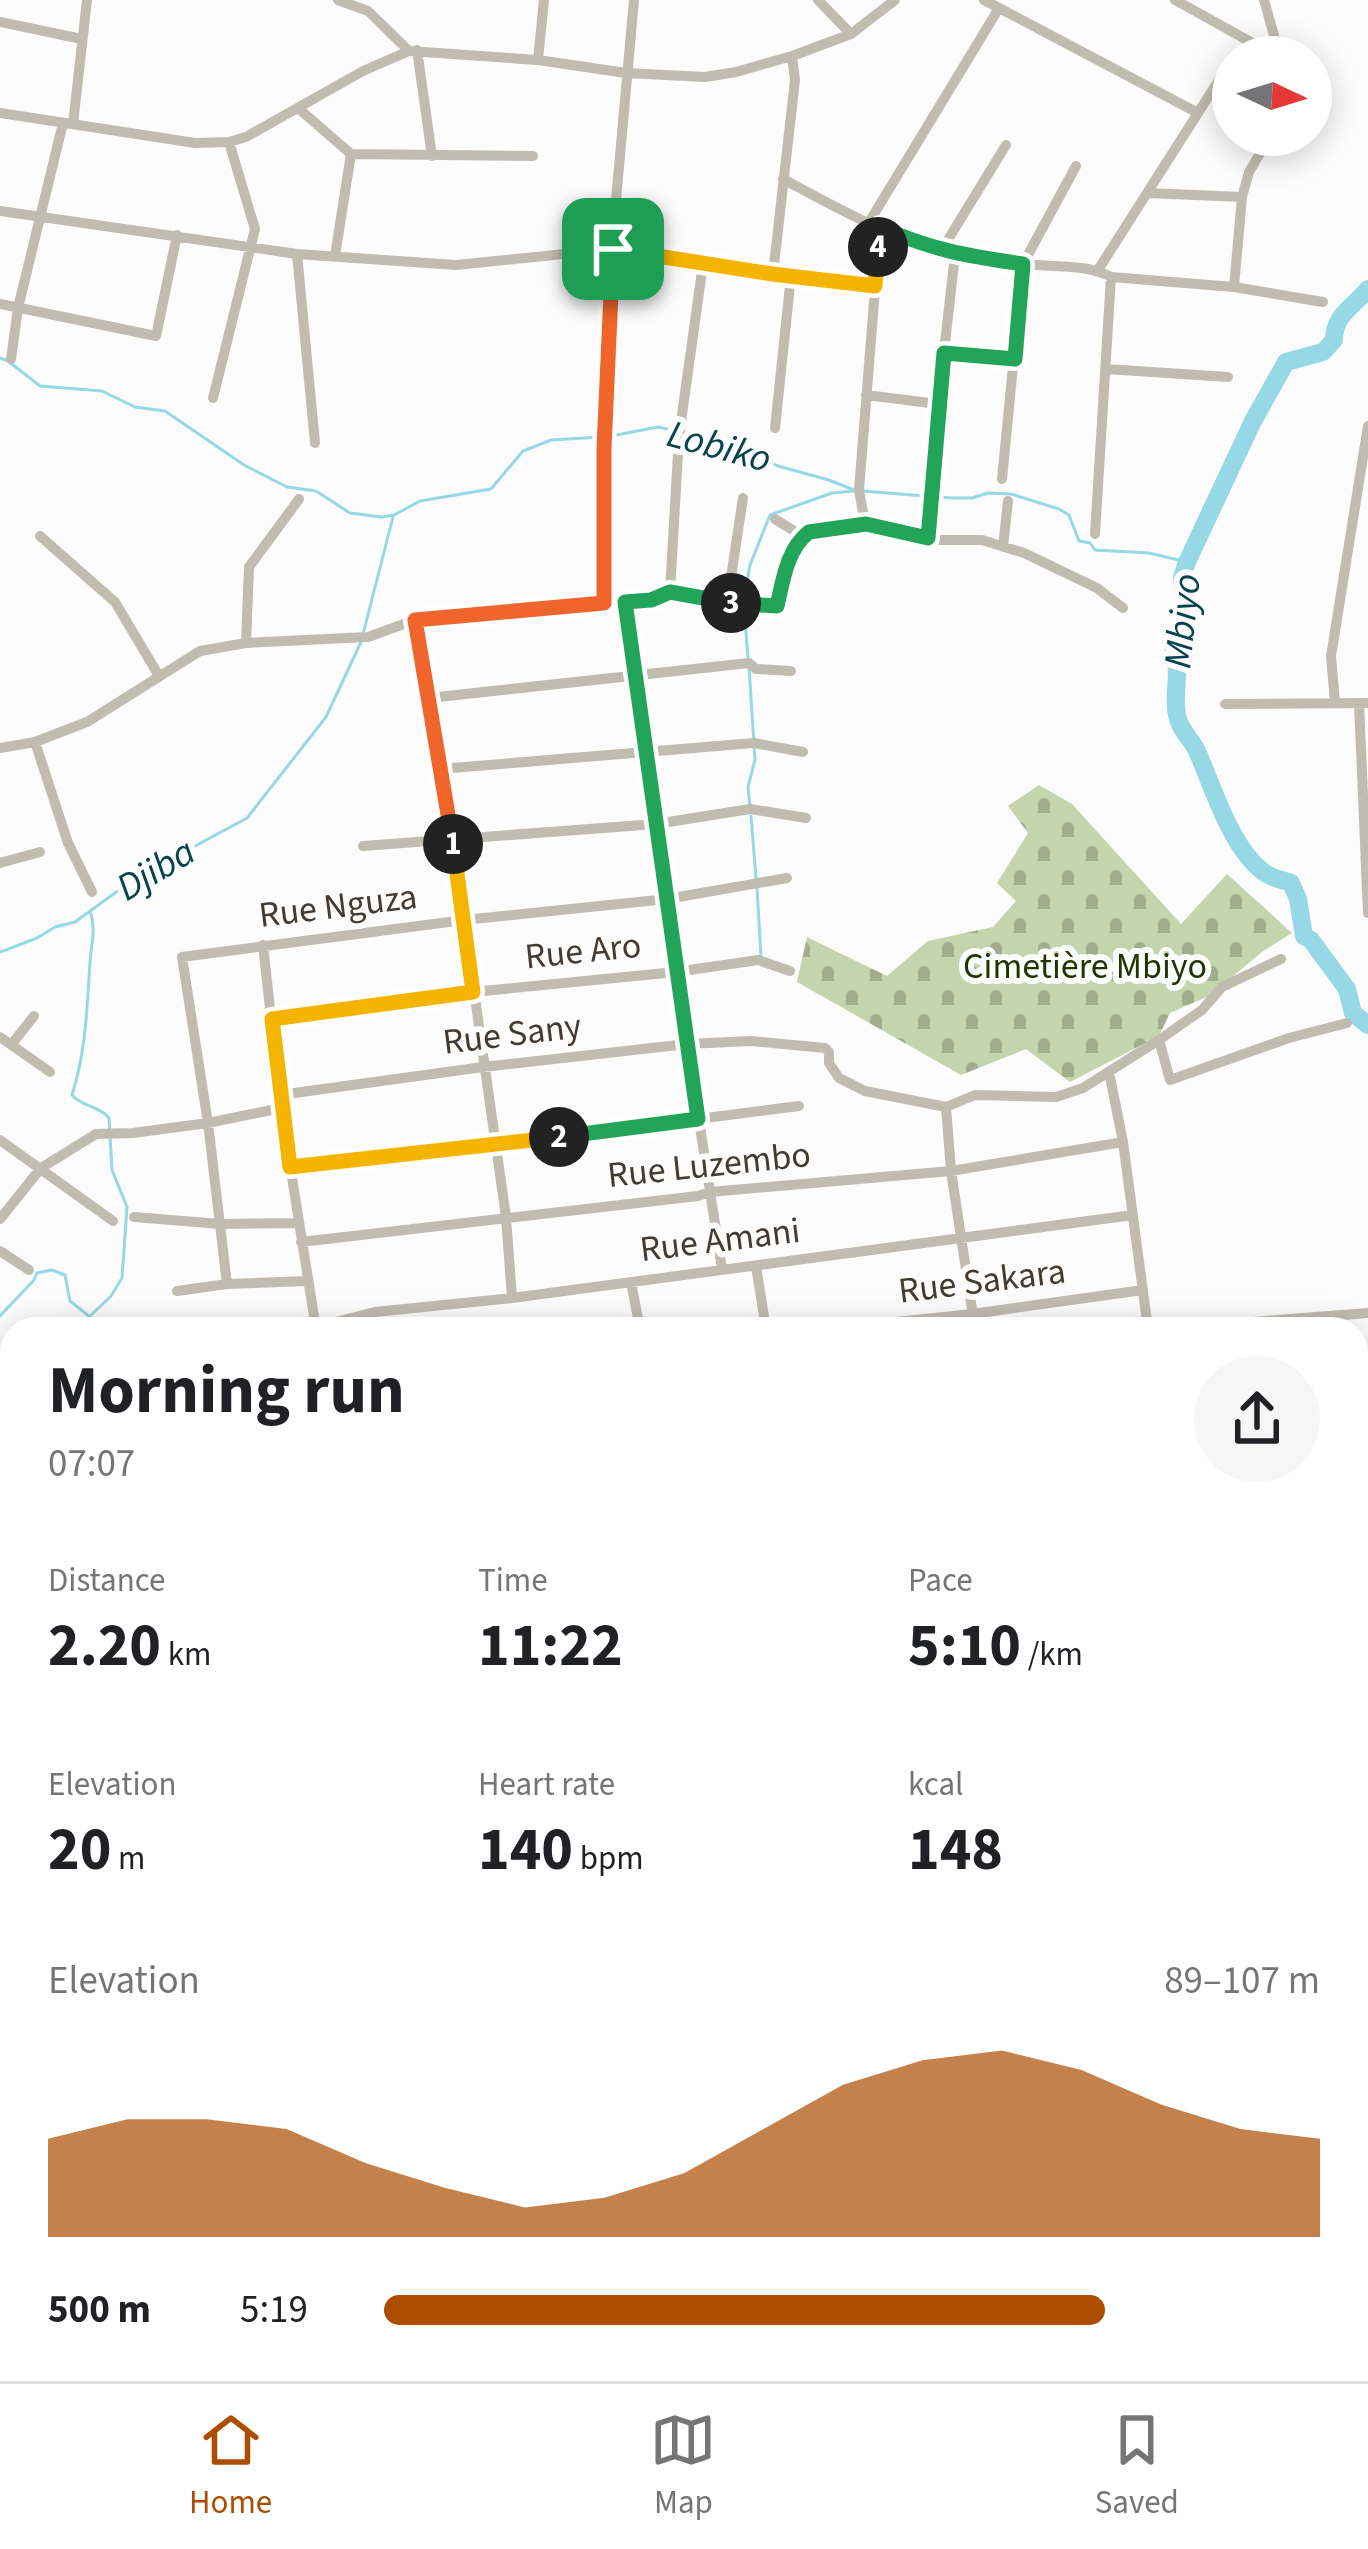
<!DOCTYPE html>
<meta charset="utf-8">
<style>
:root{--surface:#fff;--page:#f6f6f6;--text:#202124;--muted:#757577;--line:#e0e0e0;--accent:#ac4d00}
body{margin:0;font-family:"Source Sans 3",sans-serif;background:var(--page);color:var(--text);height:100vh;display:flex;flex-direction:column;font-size:45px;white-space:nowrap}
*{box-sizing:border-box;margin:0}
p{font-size:39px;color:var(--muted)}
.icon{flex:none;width:66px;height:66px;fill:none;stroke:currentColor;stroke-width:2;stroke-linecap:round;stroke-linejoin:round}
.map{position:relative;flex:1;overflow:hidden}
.panel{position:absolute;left:0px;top:1317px;width:1368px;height:1065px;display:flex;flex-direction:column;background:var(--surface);border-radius:36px 36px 0 0;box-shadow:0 6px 30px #0003}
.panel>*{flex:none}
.needle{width:78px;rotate:94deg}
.controls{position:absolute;left:1212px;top:36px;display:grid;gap:24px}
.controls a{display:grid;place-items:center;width:120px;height:120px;border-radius:50%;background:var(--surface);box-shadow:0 6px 30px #0003;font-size:60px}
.pin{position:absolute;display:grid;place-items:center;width:102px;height:102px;color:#fff;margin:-51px;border-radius:24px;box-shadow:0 6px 18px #0006}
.km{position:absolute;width:60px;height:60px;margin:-30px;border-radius:50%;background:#222;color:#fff;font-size:33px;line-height:60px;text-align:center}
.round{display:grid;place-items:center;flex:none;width:126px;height:126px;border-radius:63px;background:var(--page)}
.overview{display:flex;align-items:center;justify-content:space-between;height:204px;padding:0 48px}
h1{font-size:66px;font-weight:700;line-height:90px}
.stats{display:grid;grid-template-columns:repeat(3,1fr);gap:18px;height:204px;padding:12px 48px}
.stats div{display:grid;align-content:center}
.stats b{font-size:60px;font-weight:700}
.stats small{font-size:33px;font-weight:400}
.stats p{font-size:33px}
.chart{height:336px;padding:24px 48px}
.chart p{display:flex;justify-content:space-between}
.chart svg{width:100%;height:216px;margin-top:12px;fill:var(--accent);opacity:.7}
ul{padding:0 48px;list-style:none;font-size:39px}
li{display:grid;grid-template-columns:192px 144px 1fr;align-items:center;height:90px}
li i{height:30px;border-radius:15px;background:var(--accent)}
.tabs{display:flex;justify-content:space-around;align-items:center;height:168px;border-top:3px solid var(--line);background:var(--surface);font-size:33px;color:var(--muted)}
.tabs a{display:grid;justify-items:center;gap:6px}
.tabs .on{color:var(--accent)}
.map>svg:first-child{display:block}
</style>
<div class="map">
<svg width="1368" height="2381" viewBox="0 0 1368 2381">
<defs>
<pattern id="cemetery-stones" width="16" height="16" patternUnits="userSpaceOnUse" patternTransform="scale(3)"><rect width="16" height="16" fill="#c4d4ac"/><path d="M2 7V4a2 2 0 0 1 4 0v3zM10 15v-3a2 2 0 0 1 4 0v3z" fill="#a1ad8d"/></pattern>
</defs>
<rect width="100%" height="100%" fill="#fcfcfc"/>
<path fill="url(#cemetery-stones)" d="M1039 785 1072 804 1181 924 1227 874 1292 933 1263 951 1211 995 1170 1013 1159 1036 1070 1082 1026 1049 961 1075 797 982 807 937 887 976 928 941 993 927 1016 901 997 883 1028 833 1008 806Z"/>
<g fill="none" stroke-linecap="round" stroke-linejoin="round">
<path stroke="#97d8e6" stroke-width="3" d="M0 358 8 361 40 386 102 391 135 407 165 411 244 465 287 487 316 491 350 513 381 517 394 515 420 501 491 489 523 451 551 440 601 437
M611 436 658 427 726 442 778 466 829 480 854 490
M863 491 925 496
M935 497 954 498H972L988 493 1011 494 1059 509 1069 515 1079 541 1090 543 1095 550 1149 553 1187 562
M744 598 750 565 770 515 832 493 855 491
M744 608 748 658
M749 667 755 760 748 787 750 807
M751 816 756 878
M757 888 761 956
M0 952 37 938 55 927 75 922 134 879 247 818 326 717 361 642 393 517
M0 1316 34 1280 37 1273 52 1270 65 1275 70 1301 105 1329
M90 1316 111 1296 122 1278 127 1207 112 1170 109 1118C100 1106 82 1107 72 1095 86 1051 87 1008 90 962 91 944 96 932 91 914
M1356 1533 1368 1520
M1356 1817 1368 1852
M0 2324 12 2321"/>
<path stroke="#97d8e6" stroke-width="18" d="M1368 289C1353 307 1334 315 1334 340L1323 352 1286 362 1253 421 1187 562 1182 578 1188 619 1184 631 1176 637 1172 645C1183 674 1171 695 1178 719 1181 731 1192 740 1197 751 1213 787 1231 849 1265 873 1272 878 1283 880 1291 883L1298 899 1304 936 1311 940 1347 989 1353 1013 1368 1025"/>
<path stroke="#c1bcb0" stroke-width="10" d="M338 0 368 11 409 51
M818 0 851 34
M984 0 1198 113
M1175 0 1278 57
M1264 0 1280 57
M0 22 82 39
M417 50 432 156
M538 60 544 0
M298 108 351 154 533 156
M0 113 195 143 229 142 246 137 363 71 409 51 538 60 626 73 705 77 736 72 792 56 851 34 895 0
M73 124 87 0
M783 179C837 208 893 240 954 254 981 260 1010 263 1037 265 1062 267 1089 265 1111 277L1234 287 1323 302
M1148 193 1242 197
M616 200 634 0
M0 211 297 254 456 265 613 249 773 274 876 286
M868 224 999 8
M941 251 1006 145
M297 254 315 443
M335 256 351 154
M1098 270 1233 58
M773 274 795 80 792 56
M1234 287 1242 197 1249 172 1271 135
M0 304 156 336 177 235
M944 353 1015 359
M11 359 18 308 63 123
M1106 369 1228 377
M866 395 938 404
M213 398 255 229 229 142
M775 428 791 276
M1002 479 1023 264 1076 166
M775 519 802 536
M865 524 859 490 880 227
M1095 534 1111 277
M40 536 115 602 159 676
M928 538 938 404 955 255
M1003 547 1008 501
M670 592 679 436 703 264
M625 602 676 972 722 1269
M604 603V448L613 249
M727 603 743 498
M415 620 464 920 506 1217 512 1298
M246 643 249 567 299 499
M429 698 749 663 756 669 791 671
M1335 702 1331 656 1368 426
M1359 703 1368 913
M1225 704 1368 703
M35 742 68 843 92 892
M0 748 35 742 87 722 200 651 246 643 368 637 415 620 651 600 670 592 774 608 777 606C783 580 787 549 809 532L865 524 900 530 934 540H982L1024 553 1097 588 1123 608
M440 769 754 743 803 752
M363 846 656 824 750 809 806 818
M0 863 40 852
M263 945 281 1108 316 1329
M271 1019 473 992 676 972 758 960 790 971
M0 1037 50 1072
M1159 1040 1170 1080 1289 1038 1347 1023
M11 1045 34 1016
M1109 1072 1123 1142 1148 1329
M280 1095 483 1067 687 1044 751 1041 825 1048 829 1052V1063L839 1078 865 1091 946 1107 975 1095 1056 1097 1083 1088 1159 1040 1202 1010 1222 987 1281 959
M946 1107 951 1171 975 1329
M0 1140 113 1221
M290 1167 495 1145 799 1106
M134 1217 220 1224 298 1223
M0 1219 41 1168 96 1134 133 1133 208 1123 281 1108
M301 1242 698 1196 710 1192 951 1171 1123 1142
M0 1251 29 1270
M756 1266 766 1329
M631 1282 640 1329
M227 1284 208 1123 182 957 464 920 667 899 787 878
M177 1291 227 1284 307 1281
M316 1327 375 1312 512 1298 1133 1215
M829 1329 972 1314 1143 1290
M1162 1329 1368 1313
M1356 1503 1365 1506
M1356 1687 1368 1689
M1356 1960 1368 1958
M1356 2124H1368
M59 2370 68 2381
M151 2370 159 2381
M562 2370 564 2381
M305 2381 317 2370
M427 2381 438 2370
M710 2381 712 2370
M863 2381 866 2370
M1029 2381 1030 2378C1059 2371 1086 2372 1115 2381
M1151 2381 1154 2370
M1306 2381V2370"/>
<path stroke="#c1bcb0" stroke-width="14" d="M0 1604 12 1611
M0 2355 12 2349
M450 2370 462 2381"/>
</g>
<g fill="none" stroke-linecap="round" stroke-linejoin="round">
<g stroke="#fff" stroke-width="24">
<path id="split-1" d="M453 844 415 620 604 603V448L613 249"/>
</g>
<g stroke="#fff" stroke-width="24">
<path id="split-2" d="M453 844 473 992 272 1019 290 1167 559 1137"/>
</g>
<g stroke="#fff" stroke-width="24">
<path id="split-3" d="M559 1137 698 1119 625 602 651 600 670 592 731 603"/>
</g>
<g stroke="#fff" stroke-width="24">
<path id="split-4" d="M731 603 777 606C783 580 787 549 809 532L866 524 928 538 944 353 1015 359 1023 264C967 256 932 250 880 227L878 247"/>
</g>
<g stroke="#fff" stroke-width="24">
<path id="split-5" d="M613 249 772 274 875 286 878 247"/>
</g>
<use href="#split-1" stroke="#f0652b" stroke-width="15"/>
<use href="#split-2" stroke="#f5b400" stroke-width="15"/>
<use href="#split-3" stroke="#22a559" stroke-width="15"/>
<use href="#split-4" stroke="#22a559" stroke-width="15"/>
<use href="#split-5" stroke="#f5b400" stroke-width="15"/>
</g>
<g text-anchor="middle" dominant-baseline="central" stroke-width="12" stroke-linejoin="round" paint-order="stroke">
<g font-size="36" fill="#433a32" stroke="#fcfcfc">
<text transform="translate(338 906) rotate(-7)">Rue Nguza</text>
<text transform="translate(583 951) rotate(-6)">Rue Aro</text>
<text transform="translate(512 1034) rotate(-7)">Rue Sany</text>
<text transform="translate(709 1165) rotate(-6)">Rue Luzembo</text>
<text transform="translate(720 1240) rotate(-7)">Rue Amani</text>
<text transform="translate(982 1281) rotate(-7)">Rue Sakara</text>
</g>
<g font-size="36" fill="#243400" stroke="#fcfcfc">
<text x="1085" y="966">Cimetière Mbiyo</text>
</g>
<g font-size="39" font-style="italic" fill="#06434d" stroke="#fcfcfc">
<text transform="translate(719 447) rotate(15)">Lobiko</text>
<text transform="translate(1183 621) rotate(-84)">Mbiyo</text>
<text transform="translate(156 870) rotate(-31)">Djiba</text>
</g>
</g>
</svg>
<div class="controls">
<a><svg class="needle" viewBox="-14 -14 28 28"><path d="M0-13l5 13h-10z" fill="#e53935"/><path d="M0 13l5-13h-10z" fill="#757577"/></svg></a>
</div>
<div class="pin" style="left:613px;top:249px;background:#1e9e55"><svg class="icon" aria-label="arrive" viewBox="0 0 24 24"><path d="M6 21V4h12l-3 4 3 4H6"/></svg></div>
<b class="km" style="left:453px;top:844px">1</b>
<b class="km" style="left:559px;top:1137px">2</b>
<b class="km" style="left:731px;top:603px">3</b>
<b class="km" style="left:878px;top:247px">4</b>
<section class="panel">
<div class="overview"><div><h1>Morning run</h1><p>07:07</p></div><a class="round"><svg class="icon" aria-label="share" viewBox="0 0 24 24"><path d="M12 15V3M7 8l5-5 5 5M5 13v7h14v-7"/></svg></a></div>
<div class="stats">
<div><p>Distance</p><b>2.20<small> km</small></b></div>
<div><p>Time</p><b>11:22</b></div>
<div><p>Pace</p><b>5:10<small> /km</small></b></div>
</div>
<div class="stats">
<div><p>Elevation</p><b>20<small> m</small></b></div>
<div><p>Heart rate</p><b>140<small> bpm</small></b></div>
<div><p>kcal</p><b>148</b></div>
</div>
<div class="chart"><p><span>Elevation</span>89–107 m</p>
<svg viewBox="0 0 160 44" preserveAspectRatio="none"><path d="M0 44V24L10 20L20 20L30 22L40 29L50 34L60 38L70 36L80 31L90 22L100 13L110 8L120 6L130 10L140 17L150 22L160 24V44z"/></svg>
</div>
<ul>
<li><b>500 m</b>5:19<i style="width:77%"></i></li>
</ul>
</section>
</div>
<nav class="tabs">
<a class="on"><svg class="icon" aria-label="home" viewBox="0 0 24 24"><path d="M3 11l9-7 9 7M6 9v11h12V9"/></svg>Home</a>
<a><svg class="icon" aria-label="map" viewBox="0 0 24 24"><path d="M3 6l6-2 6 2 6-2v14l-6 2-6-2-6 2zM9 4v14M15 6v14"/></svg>Map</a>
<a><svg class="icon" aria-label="saved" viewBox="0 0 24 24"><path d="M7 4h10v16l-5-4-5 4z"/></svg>Saved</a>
</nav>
